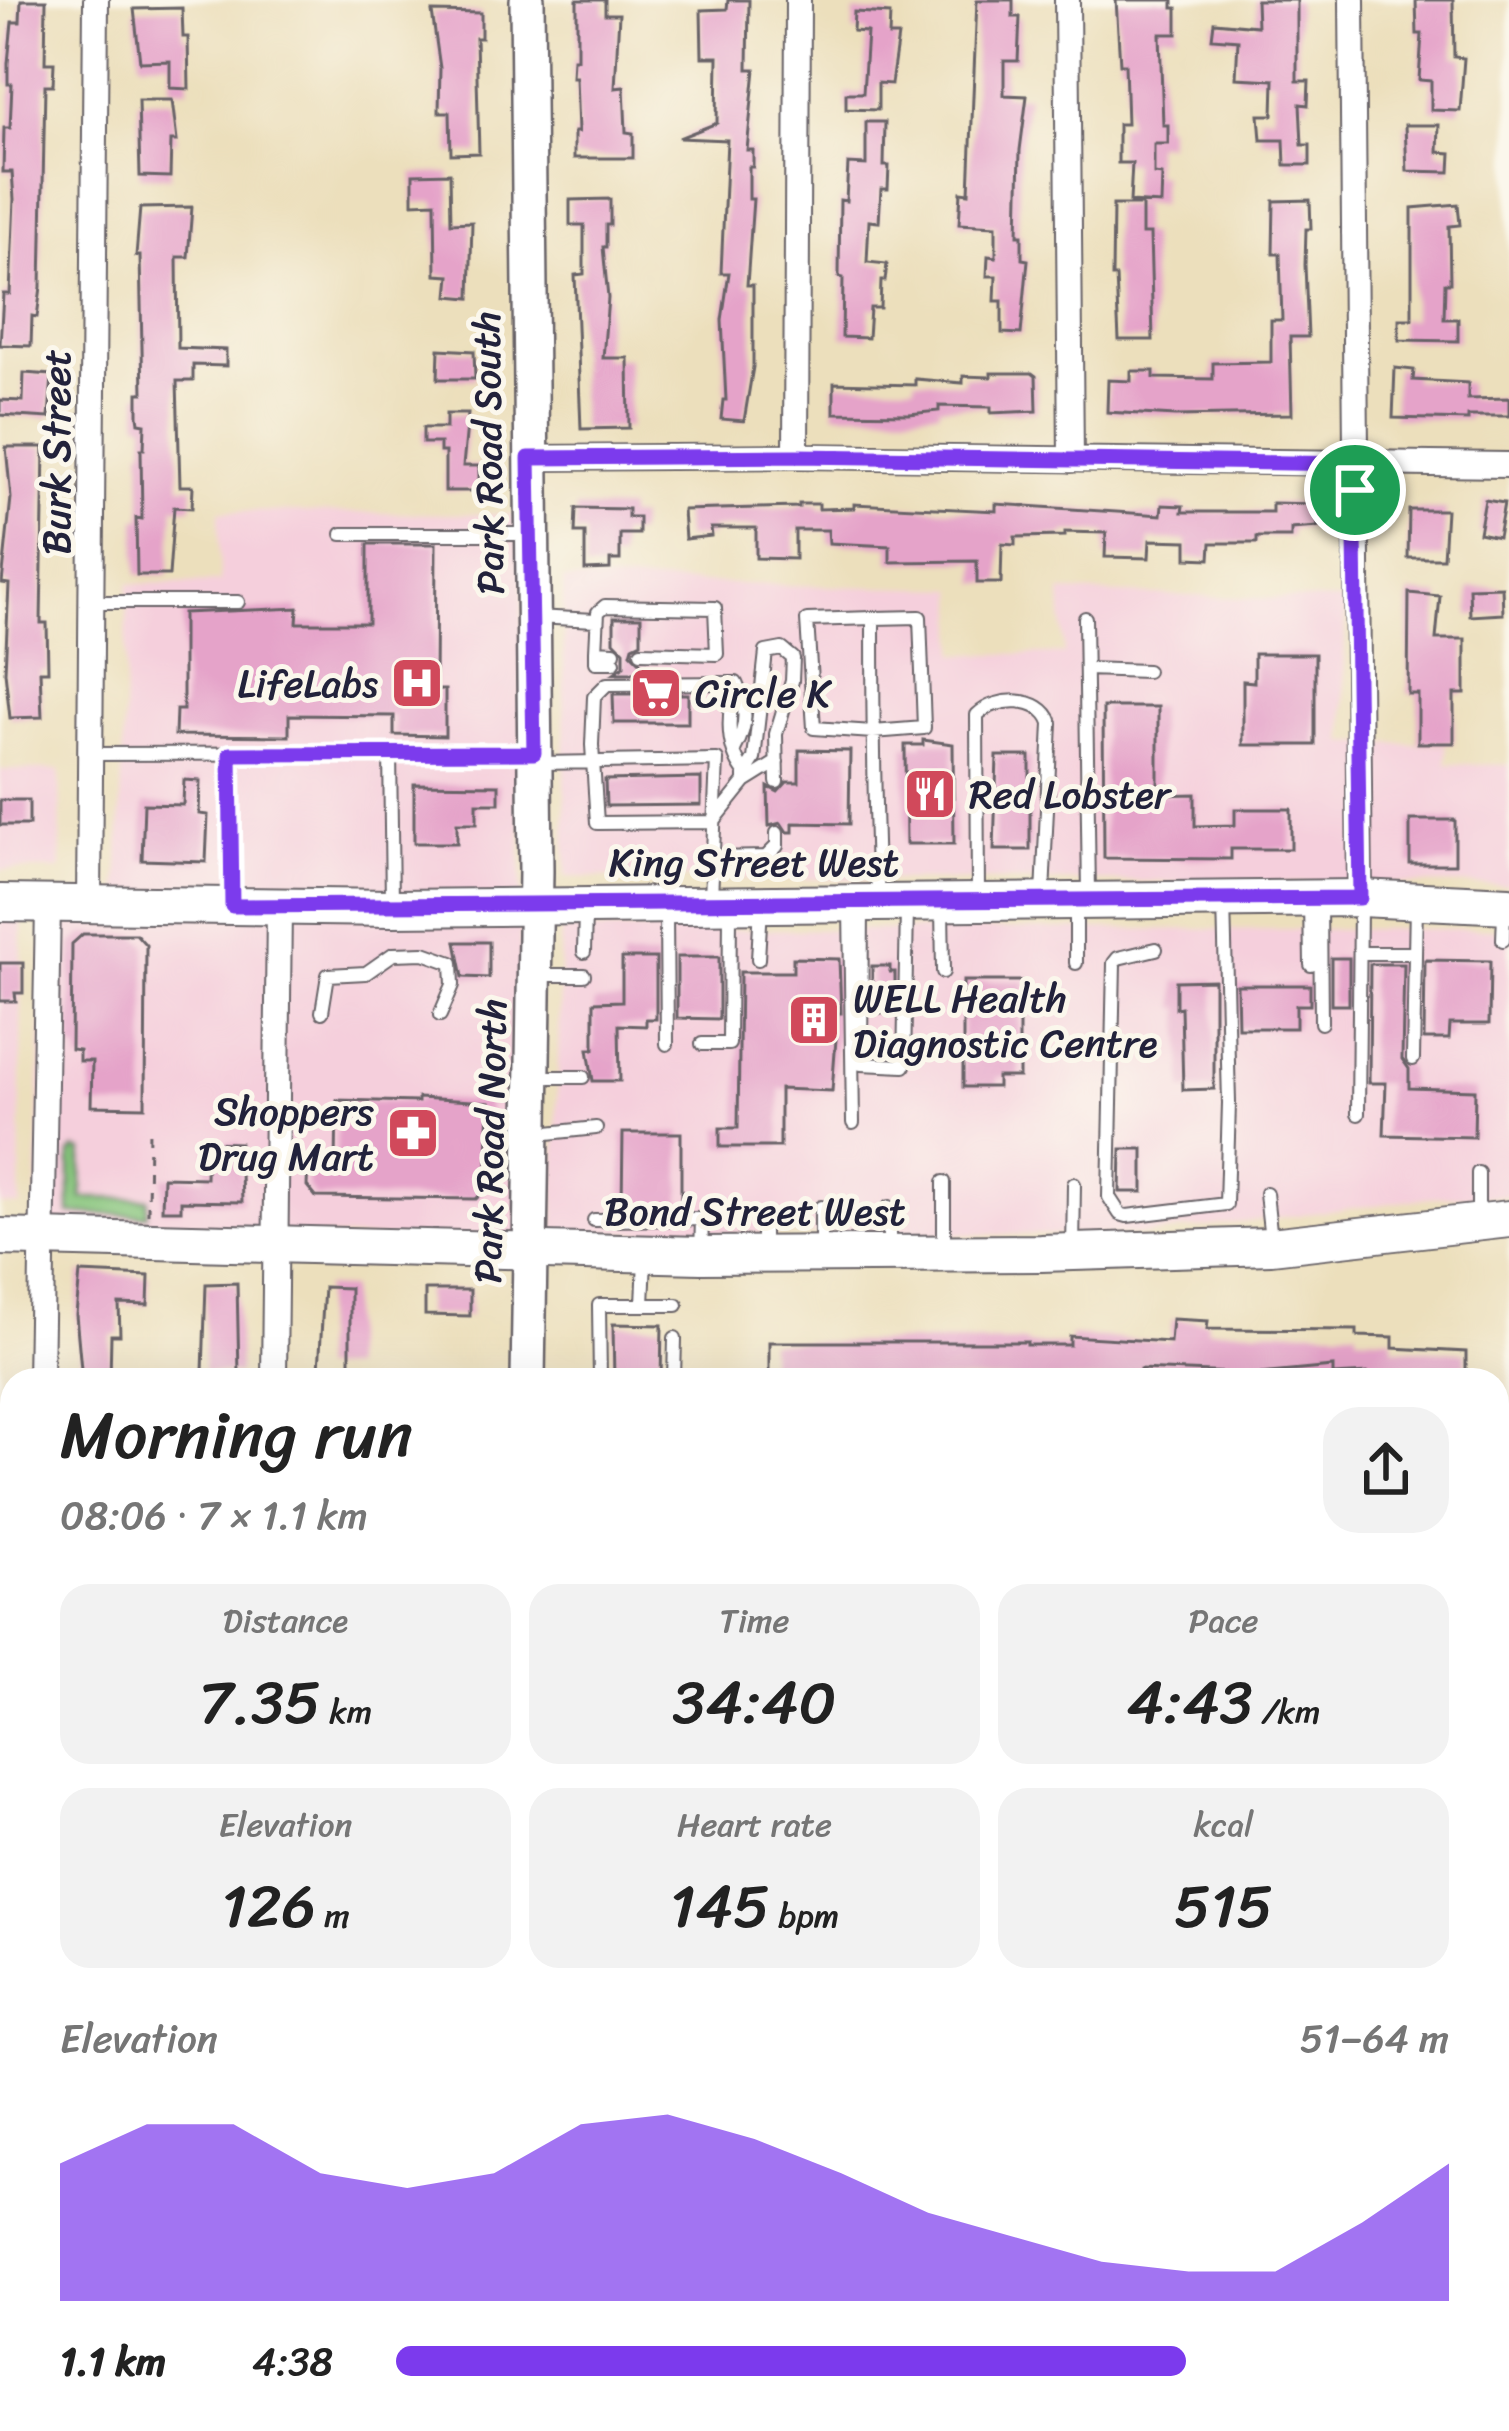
<!DOCTYPE html>
<meta charset="utf-8">
<style>
:root{--surface:#fff;--page:#f2f2f2;--text:#222;--muted:#767676;--accent:#7c3aed}
body{margin:0;font-family:Sriracha,sans-serif;background:var(--page);color:var(--text);height:100vh;display:flex;flex-direction:column;font-size:45px;white-space:nowrap}
*{box-sizing:border-box;margin:0}
p{font-size:39px;color:var(--muted)}
.icon{flex:none;width:66px;height:66px;fill:none;stroke:currentColor;stroke-width:2;stroke-linecap:round;stroke-linejoin:round}
.map{position:relative;flex:1;overflow:hidden}
.details{position:absolute;left:0px;top:1368px;width:1509px;height:1065px;display:flex;flex-direction:column;background:var(--surface);border-radius:36px 36px 0 0;box-shadow:0 12px 48px #0002}
.details>*{flex:none}
.pin{position:absolute;display:grid;place-items:center;width:102px;height:102px;color:#fff;margin:-51px;border:6px solid #fff;border-radius:50%;box-shadow:0 3px 12px #0007}
.round{display:grid;place-items:center;flex:none;width:126px;height:126px;border-radius:36px;background:var(--page)}
.head{display:flex;align-items:center;justify-content:space-between;height:204px;padding:0 60px}
h1{font-size:66px;font-weight:600;line-height:90px}
.metrics{display:grid;grid-template-columns:repeat(3,1fr);gap:18px;height:204px;padding:12px 60px}
.metrics div{display:grid;align-content:center;border-radius:30px;background:var(--page);text-align:center}
.metrics b{font-size:60px;font-weight:600}
.metrics small{font-size:33px;font-weight:400}
.metrics p{font-size:33px}
.chart{height:336px;padding:24px 60px}
.chart p{display:flex;justify-content:space-between}
.chart svg{width:100%;height:216px;margin-top:12px;fill:var(--accent);opacity:.7}
ul{padding:0 60px;list-style:none;font-size:39px}
li{display:grid;grid-template-columns:192px 144px 1fr;align-items:center;height:90px}
li i{height:30px;border-radius:15px;background:var(--accent)}
.map>svg:first-child{display:block}
</style>
<div class="map">
<svg width="1509" height="2431" viewBox="0 0 1509 2431">
<rect width="100%" height="100%" fill="#fbf7ec"/>
<filter id="ink" filterUnits="userSpaceOnUse"><feTurbulence type="fractalNoise" baseFrequency=".00833" numOctaves="2"/><feDisplacementMap in="SourceGraphic" scale="24" xChannelSelector="R" yChannelSelector="G"/><feConvolveMatrix kernelMatrix="1 2 1 2 8 2 1 2 1" color-interpolation-filters="sRGB"/></filter>
<filter id="wash" filterUnits="userSpaceOnUse"><feTurbulence type="fractalNoise" baseFrequency=".004" numOctaves="4" result="noise"/><feDisplacementMap in="SourceGraphic" scale="48" xChannelSelector="R" yChannelSelector="G"/><feGaussianBlur stdDeviation="2.7" result="paint"/><feColorMatrix in="noise" values="0 0 0 0 0 0 0 0 0 0 0 0 0 0 0 0 0 1.4 0 .05"/><feComposite in="paint" operator="in"/></filter>
<g filter="url(#wash)">
<rect width="100%" height="100%" fill="#ecdfbc"/>
<path fill="#f5cfdc" d="M219 511 523 515 519 1243 36 1228 44 893H118L128 584 220 582Z
M563 580 956 589V654H1064L1061 592 1345 601 1344 742 1446 745V764L1509 765V885L566 877Z
M0 770H60L61 870H0Z
M0 918H22L20 1206 0 1205Z
M1509 929V1196L1437 1197 1145 1235 554 1233 561 930Z"/>
<path fill="#86c47b" stroke="#54735b" stroke-width="3" d="M75 1149 82 1151V1198L148 1199 147 1215 70 1214V1154Z"/>
<g id="blocks">
<path fill="#e5a3c9" d="M21 0H46L45 63H54L53 85H45L41 287 37 317 32 316 31 346 0 345 3 294H10L14 199 12 172H3L4 128H10L12 84H8V63L12 22H20Z
M577 0H605V14H619L615 88 624 87 626 132 633 133V158H574V132H578L576 77H572L573 59H577Z
M728 0H749L748 69H755L747 150H753V167H749V199H753L747 285H753V367L744 421 721 419 723 400H726L722 320 729 273H721L727 140 679 138 717 123 718 57H702L701 10 727 9Z
M977 0H1013V17H1020L1018 61H1004V95L1027 96 1020 150 1018 235H1022V259L1028 260 1021 334 1002 333V301H995L996 276H987L988 256 996 257V226L959 224 961 192 969 193Z
M1116 0H1173V8H1177V34H1160L1163 125H1168V144H1154V174L1162 175 1161 204 1130 202 1132 163H1118V124H1127L1125 64H1120Z
M1256 0H1297V81H1309L1308 105 1300 104 1302 145H1310V165H1285L1284 140H1261L1259 115H1273L1274 80 1236 78 1238 40 1212 38 1214 22 1257 26Z
M1416 0H1453L1454 57 1464 58 1460 111 1431 110V81L1419 80 1422 34H1417Z
M182 8 183 37H188L189 89 170 88V61L140 62 134 9Z
M432 12 481 13V38H476L479 153 451 154 450 112H439L440 68Z
M854 12 890 14 889 36H898L891 84 878 83V110L846 109V93H863L867 32 853 31Z
M138 100H172L177 141H171L170 177 140 176Z
M866 122H885L884 166H889L888 189H881L879 222 869 221 867 262 887 264 885 281H881L880 308H870L868 338 842 337 843 278 839 277 840 200 846 201 848 164 866 165Z
M1405 125H1439L1438 152 1451 153 1450 172 1407 171Z
M450 173 451 223 472 222 470 298 448 296 450 276 436 275 435 202 413 203V174Z
M610 199V225H606V247H603L608 298 603 358H628L629 428 581 429 575 275 584 274V225H570V200Z
M1310 200 1311 229H1306L1305 265 1308 337H1290L1292 414 1175 416 1107 412 1108 380 1131 381V371H1154V378L1213 379V363L1271 362V320H1282L1280 254H1273L1274 201Z
M1458 204 1460 225 1449 226 1450 283H1445L1444 319H1458V341L1399 340V319H1412V208Z
M1113 205H1142V234H1150L1153 340H1119L1116 277H1112Z
M192 207 188 257H177L178 348 226 350V366L193 365V381H177L180 486H193L192 508 174 507 169 575H137L136 518 142 519 141 449H144L145 424 139 423 138 416V393H143L140 256H136L140 208Z
M439 349 474 351 475 379H438Z
M1395 368 1414 370 1413 380 1468 383V399L1509 398V416H1468V420L1393 418Z
M24 373 52 375 49 418 0 415V400L23 401Z
M991 373H1032L1036 376 1037 411 991 413V407L939 406V411L909 414 834 413V383L915 385V379L963 383V376L991 377Z
M446 414H468L463 466H479V491H445V452H440V443H423V428H446Z
M6 447H44L41 623H47L48 671H40L42 717 10 718 5 672 9 584 2 583 11 498Z
M1485 500 1504 503 1498 537 1479 533Z
M1272 503 1316 504 1318 527 1291 529V537H1257V543H1211L1210 559 1187 558V541L1150 540 1149 558 1105 557 1106 533 1065 532V536L1015 537V545L1002 544 1001 583H977V561L890 562V546L829 543 828 530H795V559L756 558V528H711L712 536 685 539 683 510 799 507V504H819V509L854 508V504L996 511V504L1161 515 1162 505 1183 506 1182 512H1272Z
M576 508 628 509V517H639V534H620V560H610V569L585 570V533H575Z
M1409 510H1446L1443 558H1408Z
M368 544H436L435 690H445V736L394 735V716L289 715V736L175 735 176 710H183V613L298 608 297 623H368Z
M1502 587 1503 614 1470 616 1469 588Z
M1409 593 1440 596 1436 639H1465V694H1454V743H1418V694H1408Z
M614 617H641V642L633 646 631 653 641 663V673H614L624 666V651L614 641Z
M1254 654H1315V745H1243V681L1254 682Z
M613 694H688V723H614Z
M1103 707H1158V795L1195 794V826L1235 825V809H1291V849H1231V859L1104 858Z
M923 740 953 744 954 844H906L905 745H923Z
M799 750 850 751 849 824 793 823V832H787L781 823 769 826 768 787 778 792 787 782H799Z
M997 756H1030V850H994Z
M701 778V805L606 806 605 780Z
M184 780 200 781 199 814 208 815 206 862 142 860 144 804 183 805Z
M414 784 499 785V803H477V823H457V843H414Z
M0 800H29V825H0Z
M1410 820H1455V864H1410Z
M83 934H136L146 945 145 1107 91 1106 92 1061H79V1050L71 1049 72 944Z
M456 942H489V978L463 977Z
M677 957H719V1019L677 1018Z
M622 958H656V1019H646V1026L619 1025 620 1081H593L588 1049H594V1002L622 1001Z
M793 958 839 959 841 1013H838L832 1091 780 1089V1147H720V1128H738L740 972H793Z
M1331 958H1349V1005H1331Z
M1425 960 1490 961 1489 1024H1450L1449 1039H1424Z
M0 963H23V993H15L16 1001H0Z
M1370 964H1404L1402 1059 1409 1069V1088L1475 1090 1474 1137 1384 1135 1386 1083H1369Z
M872 966H890V972H895V1013H872Z
M1214 980V1089L1183 1090 1181 1007 1176 1008V981Z
M963 981H1024V996H1019V1077H997V1087H963Z
M1237 985H1310V1005H1296V1028H1238Z
M418 1098 489 1102 486 1189 476 1199 316 1197 307 1186 308 1165H336L337 1100 418 1102Z
M623 1133H681V1207H622Z
M207 1142 240 1143 242 1202 181 1201V1210H162L163 1177 206 1178Z
M1121 1149H1143V1192H1120Z
M80 1273 149 1276 148 1305 119 1304 120 1335H111L110 1380H82L76 1315Z
M237 1283 239 1374 203 1372 206 1284Z
M324 1287 350 1288V1368L319 1369Z
M425 1290H470V1316L425 1315Z
M1172 1319 1208 1321 1207 1329 1357 1330V1336L1393 1337V1348L1466 1352V1380H1367V1373L1333 1375V1367L1259 1374 1140 1369 1139 1380H769V1342H1027V1345H1070V1336L1170 1342Z
M613 1324 662 1325 661 1380H614Z"/>
</g>
</g>
<g filter="url(#ink)">
<use href="#blocks" fill-opacity="0" stroke="#696468" stroke-width="3"/>
<g fill="none" stroke-linecap="round" stroke-linejoin="round">
<g stroke="#696468" stroke-width="16">
<path id="lane" d="M342 534H530
M91 602H238
M534 617 596 620
M873 618 807 620 814 728 873 732 924 728 920 617 873 618C873 711 874 804 878 897
M1085 618 1089 894
M596 651V662H614
M614 652 596 651 598 612 605 606 715 608 717 654 641 652
M1086 669 1147 671
M736 684C727 715 725 747 745 773
M735 748C748 725 747 707 736 683L607 684 594 697 592 745 597 823 713 822 745 782V773L754 759 766 652 782 649 793 658 792 681 776 734 777 782
M390 753 392 902
M90 754 533 753
M230 754 232 902
M540 763 717 760 711 898
M745 782 777 762
M713 858 766 857 777 846V833
M978 895 977 715C996 696 1042 695 1051 723L1043 895
M1310 900 1311 965
M1320 900 1321 1023
M862 905 861 1064 904 1066 907 909
M942 907 943 972
M850 908 853 1123
M666 911 667 1044
M1503 940 1504 912
M1156 949 1118 958 1114 963 1109 1197 1120 1214 1127 1216 1226 1204 1229 1103 1224 901
M584 952 585 911
M1361 953H1414
M758 959 761 906
M1076 963V905
M537 975H584
M322 1012 328 975 366 973 393 954 424 953 452 963 453 985 440 1015
M702 1044H729L730 911
M1413 1059 1416 904
M535 1077H583
M1358 1114 1360 905
M538 1134 596 1128
M944 1182V1252
M1266 1193 1271 1240
M821 1207V1252
M889 1207V1247
M594 1220 702 1219 701 1254
M1478 1221V1173
M763 1228V1253
M1073 1251 1074 1184
M643 1305 645 1258
M600 1380 599 1305H677
M674 1380 675 1338
M0 1670 12 1672
M1497 2350 1503 2354 1501 2431
M1234 2421 1238 2431
M1333 2430 1334 2421"/>
</g>
<g stroke="#696468" stroke-width="28">
<path id="street" d="M1067 0 1071 460
M1352 0 1360 898
M796 456 798 0
M529 458 796 456 1509 465
M89 904 96 0
M40 1380 48 904
M274 1380 279 907
M1497 1421H1509
M0 2090H12
M0 2400 12 2398
M270 2421V2431
M1189 2431V2421"/>
</g>
<g stroke="#696468" stroke-width="38">
<path id="secondary" d="M527 0 536 871 528 1380
M515 2431V2421"/>
</g>
<g stroke="#696468" stroke-width="40">
<path id="primary" d="M0 903 393 908 1360 898 1509 905
M0 1237 701 1255 1041 1253 1271 1246 1509 1219"/>
</g>
<path stroke="#696468" stroke-width="3" stroke-dasharray="9 9" stroke-linecap="butt" d="M148 1214 149 1126
M1497 1659 1509 1654
M1498 1866 1504 1885 1509 1931
M1497 2037 1509 2043"/>
<use href="#lane" stroke="#fff" stroke-width="12"/>
<use href="#street" stroke="#fff" stroke-width="24"/>
<use href="#secondary" stroke="#fff" stroke-width="33"/>
<use href="#primary" stroke="#fff" stroke-width="36"/>
</g>
</g>
<g fill="none" stroke-linecap="round" stroke-linejoin="round" filter="url(#ink)">
<g stroke="#fff" stroke-width="24">
<path id="route" d="M796 456 1354 464 1360 898 232 906 230 754 534 753 529 458Z"/>
</g>
<use href="#route" stroke="#7c3aed" stroke-width="15"/>
</g>
<defs>
<g id="hospital-square" transform="scale(2.7)"><rect x="-9" y="-9" width="18" height="18" rx="4" fill="#d1495b" stroke="#fbf7ec"/><path d="M-5-5h3v3.5h4V-5h3V5h-3V1.5h-4V5h-3Z" fill="#fff"/></g>
<g id="supermarket-square" transform="scale(2.7)"><rect x="-9" y="-9" width="18" height="18" rx="4" fill="#d1495b" stroke="#fbf7ec"/><path d="M-6-5.5h2.5l.6 2H6L4.5 2H-2.5L-4.4-4H-6ZM-1.5 3.2a1.3 1.3 0 1 0 .1 0ZM3 3.2a1.3 1.3 0 1 0 .1 0Z" fill="#fff"/></g>
<g id="restaurant-square" transform="scale(2.7)"><rect x="-9" y="-9" width="18" height="18" rx="4" fill="#d1495b" stroke="#fbf7ec"/><path d="M-5-6h1v4h1v-4h1v4h1v-4h1v5L-1.5 .5V6h-2V.5L-5-1ZM5-6V6H3V1.5H1.5Q1.5-4 5-6Z" fill="#fff"/></g>
<g id="building-square" transform="scale(2.7)"><rect x="-9" y="-9" width="18" height="18" rx="4" fill="#d1495b" stroke="#fbf7ec"/><path d="M-4-6H4V6H1V3H-1V6H-4ZM-2.5-4.3h1.7v1.8h-1.7ZM.8-4.3h1.7v1.8H.8ZM-2.5-1h1.7V.8h-1.7ZM.8-1h1.7V.8H.8Z" fill="#fff"/></g>
<g id="pharmacy-square" transform="scale(2.7)"><rect x="-9" y="-9" width="18" height="18" rx="4" fill="#d1495b" stroke="#fbf7ec"/><path d="M-2-6h4v4h4v4h-4v4h-4v-4h-4v-4h4Z" fill="#fff"/></g>
</defs>
<g fill-rule="evenodd">
<use href="#hospital-square" x="417" y="683"/>
<use href="#supermarket-square" x="656" y="693"/>
<use href="#restaurant-square" x="930" y="794"/>
<use href="#building-square" x="814" y="1020"/>
<use href="#pharmacy-square" x="413" y="1133"/>
</g>
<g text-anchor="middle" dominant-baseline="central" stroke-width="10" stroke-linejoin="round" paint-order="stroke">
<g font-size="39" fill="#22223b" stroke="#fbf7ec">
<text transform="translate(56 452) rotate(-90)">Burk Street</text>
<text transform="translate(488 453) rotate(-91)">Park Road South</text>
<text x="754" y="862">King Street West</text>
<text transform="translate(490 1141) rotate(-89)">Park Road North</text>
<text x="755" y="1211">Bond Street West</text>
</g>
<g font-size="39" fill="#22223b" stroke="#fbf7ec" text-anchor="start">
<text x="378" y="683" text-anchor="end">LifeLabs</text>
<text x="695" y="693">Circle K</text>
<text x="969" y="794">Red Lobster</text>
<text x="853" y="998">WELL Health<tspan x="853" dy="45">Diagnostic Centre</tspan></text>
<text x="374" y="1111" text-anchor="end">Shoppers<tspan x="374" dy="45">Drug Mart</tspan></text>
</g>
</g>
</svg>
<div class="pin" style="left:1355px;top:490px;background:#1e9e55"><svg class="icon" aria-label="arrive" viewBox="0 0 24 24"><path d="M6 21V4h12l-3 4 3 4H6"/></svg></div>
<section class="details">
<div class="head"><div><h1>Morning run</h1><p>08:06 · 7 × 1.1 km</p></div><a class="round"><svg class="icon" aria-label="share" viewBox="0 0 24 24"><path d="M12 15V3M7 8l5-5 5 5M5 13v7h14v-7"/></svg></a></div>
<div class="metrics">
<div><p>Distance</p><b>7.35<small> km</small></b></div>
<div><p>Time</p><b>34:40</b></div>
<div><p>Pace</p><b>4:43<small> /km</small></b></div>
</div>
<div class="metrics">
<div><p>Elevation</p><b>126<small> m</small></b></div>
<div><p>Heart rate</p><b>145<small> bpm</small></b></div>
<div><p>kcal</p><b>515</b></div>
</div>
<div class="chart"><p><span>Elevation</span>51–64 m</p>
<svg viewBox="0 0 160 44" preserveAspectRatio="none"><path d="M0 44V16L10 8L20 8L30 18L40 21L50 18L60 8L70 6L80 11L90 18L100 26L110 31L120 36L130 38L140 38L150 28L160 16V44z"/></svg>
</div>
<ul>
<li><b>1.1 km</b>4:38<i style="width:75%"></i></li>
</ul>
</section>
</div>
